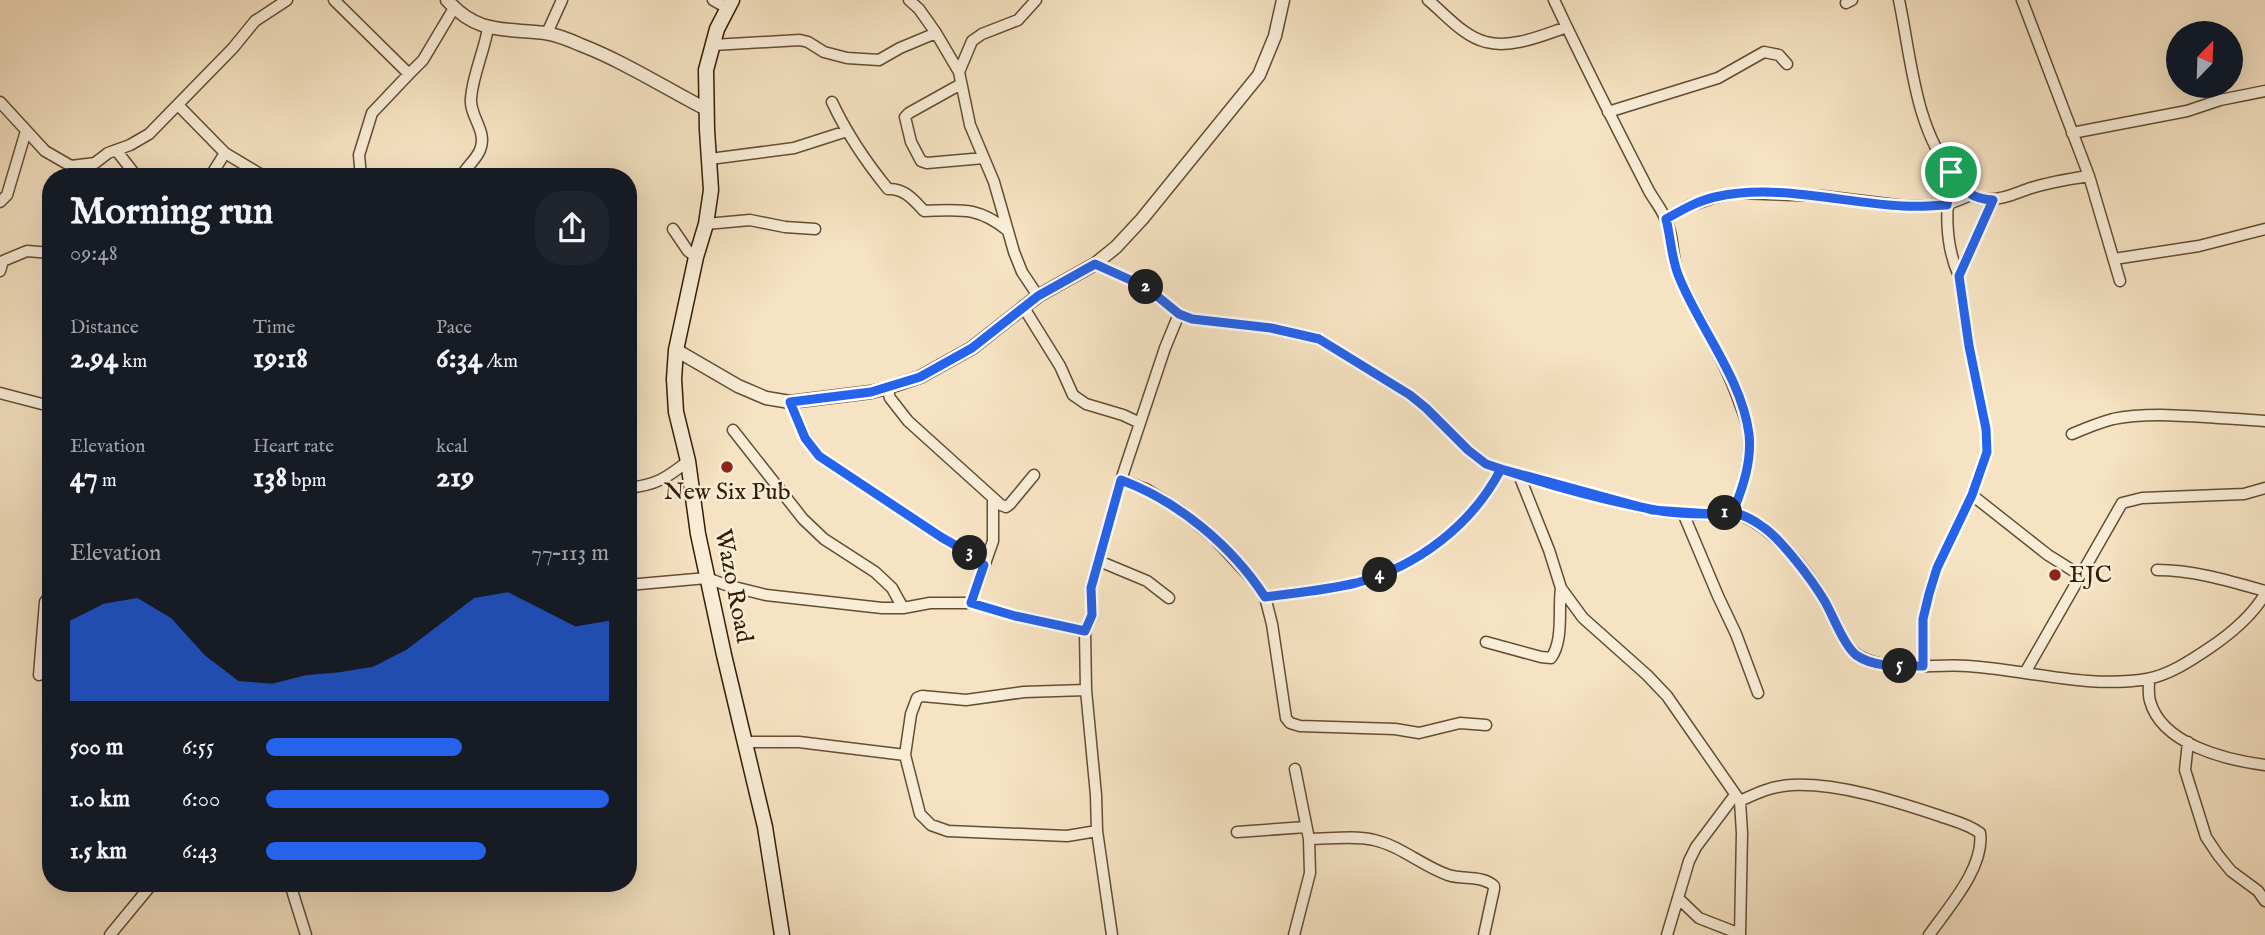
<!DOCTYPE html>
<meta charset="utf-8">
<style>
:root{--surface:#171b24;--page:#20242c;--text:#f1f3f6;--muted:#9ea1a6;--accent:#2563eb}
body{margin:0;font-family:"IM FELL English",serif;background:var(--page);color:var(--text);height:100vh;display:flex;flex-direction:column;font-size:26px;white-space:nowrap}
*{box-sizing:border-box;margin:0}
p{font-size:23px;color:var(--muted)}
.icon{flex:none;width:38px;height:38px;fill:none;stroke:currentColor;stroke-width:2;stroke-linecap:round;stroke-linejoin:round}
.map{position:relative;flex:1;overflow:hidden}
.side{position:absolute;left:42px;top:168px;width:595px;height:724px;display:flex;flex-direction:column;background:var(--surface);border-radius:28px;box-shadow:0 7px 28px #0002}
.side>*{flex:none}
.needle{width:46px;rotate:23deg}
.buttons{position:absolute;left:2166px;top:21px;display:grid;gap:14px}
.buttons a{display:grid;place-items:center;width:77px;height:77px;border-radius:50%;background:var(--surface);box-shadow:0 7px 28px #0002;font-size:35px}
.pin{position:absolute;display:grid;place-items:center;width:60px;height:60px;color:#fff;margin:-30px;border:4px solid #fff;border-radius:50%;box-shadow:0 2px 7px #0007}
.km{position:absolute;width:35px;height:35px;margin:-18px;border-radius:50%;background:#222;color:#fff;font-size:19px;line-height:35px;text-align:center}
.round{display:grid;place-items:center;flex:none;width:74px;height:74px;border-radius:28px;background:var(--page)}
.headline{display:flex;align-items:center;justify-content:space-between;height:119px;padding:0 28px}
h1{font-size:38px;font-weight:800;line-height:52px}
.metrics{display:grid;grid-template-columns:repeat(3,1fr);gap:10px;height:119px;padding:7px 28px}
.metrics div{display:grid;align-content:center}
.metrics b{font-size:30px;font-weight:800}
.metrics small{font-size:19px;font-weight:400}
.metrics p{font-size:19px}
.chart{height:196px;padding:14px 28px}
.chart p{display:flex;justify-content:space-between}
.chart svg{width:100%;height:126px;margin-top:7px;fill:var(--accent);opacity:.7}
ul{padding:0 28px;list-style:none;font-size:23px}
li{display:grid;grid-template-columns:112px 84px 1fr;align-items:center;height:52px}
li i{height:18px;border-radius:9px;background:var(--accent)}
.map>svg:first-child{display:block}
</style>
<div class="map">
<svg width="2265" height="935" viewBox="0 0 2265 935">
<rect width="100%" height="100%" fill="#f6e3c3"/>
<filter id="stains"><feTurbulence type="fractalNoise" baseFrequency=".00286" numOctaves="4"/><feColorMatrix values="0 0 0 0 .2 0 0 0 0 .09 0 0 0 0 .02 0 0 0 .5 -.17"/></filter>
<radialGradient id="worn" r=".72"><stop offset=".6" stop-color="#630" stop-opacity="0"/><stop offset="1" stop-color="#630" stop-opacity=".3"/></radialGradient>
<g fill="none" stroke-linecap="round" stroke-linejoin="round">
<g stroke="#644d32" stroke-width="13">
<path id="minor" d="M334 0 409 74 372 113 359 155 361 177
M713 0 727 8
M909 0 919 9 936 33 959 72 970 125 994 182 1014 252 1022 272 1038 296
M1428 0C1445 14 1464 37 1486 42 1512 49 1543 35 1567 27
M1554 0C1584 64 1616 127 1649 191 1654 200 1661 208 1665 218 1675 237 1671 260 1680 280 1700 321 1725 360 1740 404 1744 414 1748 424 1749 435 1751 462 1743 487 1733 512
M1899 0C1912 62 1914 126 1955 178 1962 188 1971 198 1984 199 2000 201 2016 193 2031 188 2050 182 2069 179 2089 176
M2022 0 2089 176 2120 281
M1846 3 1852 0
M547 33 562 0
M713 45 800 40 808 42 824 52 847 58 879 60 900 48 936 33
M959 72 972 41 982 34 1018 20 1036 0
M409 74 423 60 454 8
M961 84 909 113 905 117 911 142 921 161 927 163 984 158
M0 102 45 151 71 166 95 163 108 153 130 145 149 134 233 48 255 21 287 0
M832 102C847 134 866 162 888 189 904 188 914 200 924 211 960 210 977 206 1007 230
M178 105 225 153 265 177
M1608 112 1718 78 1764 52 1779 55 1787 64
M2072 133 2187 111 2220 100 2265 91
M116 150 137 177
M710 159 794 148 847 131
M1951 172C1946 207 1944 243 1959 276
M210 177 225 153
M461 177C466 167 476 160 480 150 488 131 469 116 471 98 473 74 484 52 488 28
M0 202 7 195 26 131
M1666 219 1689 206 1713 198 1737 193 1822 196 1905 206 1946 205 1971 195
M706 224 750 220 785 227 815 229
M673 229 688 251 696 257
M2114 259 2199 246 2265 229
M1095 264 1146 287 1179 314 1192 319 1271 328 1319 339 1410 395 1426 408 1468 450 1486 464 1501 469C1536 481 1572 490 1608 499 1623 503 1639 508 1654 510 1672 513 1689 514 1707 514 1720 514 1730 511 1743 516 1775 530 1805 568 1823 598 1833 613 1843 647 1859 656 1892 674 1933 663 1968 666 2027 670 2088 689 2147 679 2169 675 2190 661 2208 649 2229 635 2252 616 2265 594
M0 271 3 261 27 251 51 253
M1024 308 1060 366 1073 395 1086 404 1123 415 1140 423
M887 388 890 398 908 421 1001 505 1006 507 1010 504 1034 475
M0 393 42 404
M790 402 805 437 819 456 941 537 974 556 984 566
M733 430 803 519 824 539 875 572 892 588 903 608
M2072 434C2086 428 2098 423 2113 419 2155 410 2221 419 2265 421
M1519 475 1549 550 1561 588 1583 618 1647 675 1667 696 1740 801 1742 833 1740 935
M1121 480 1146 489 1181 511 1214 538 1254 581 1265 597 1272 624 1286 718 1290 723 1300 726 1395 729 1419 733 1460 723 1486 725
M628 488C656 485 667 478 688 461
M1972 495 2048 555 2080 575
M1683 513 1718 596 1736 634 1758 693
M1099 561 1147 581 1169 598
M2157 570C2194 570 2230 581 2265 591
M628 585 707 578 726 585 766 595 882 608H903L930 603H971L1015 616 1085 631
M1265 597C1295 593 1326 590 1356 583 1417 567 1472 525 1501 469
M971 603 993 541V498
M1486 642 1541 657 1551 658C1564 640 1558 609 1561 588
M1923 666V619L1929 594 1937 568 1972 495 1987 452 1986 429 1969 346 1959 276 1993 200
M2026 671 2122 503 2142 498 2244 494 2265 488
M39 675 45 602 51 594
M2149 679C2149 686 2148 694 2150 701 2162 745 2227 760 2265 765
M1086 690 1024 692 966 700 922 696 917 698 911 714 905 755 920 814 931 825 948 831 1067 836 1097 831
M746 742H799L905 755
M2188 742 2185 770 2206 837 2218 855 2231 871 2258 891 2265 901
M1740 801C1757 793 1772 786 1792 785 1839 783 1895 801 1940 816 1954 821 1968 824 1980 833 1985 867 1948 908 1929 935
M1237 832 1306 827
M1309 839C1329 839 1354 835 1374 840 1401 846 1422 866 1448 875 1463 880 1482 875 1494 886V889L1484 935
M290 884 306 935
M1678 898 1699 918 1740 934
M110 935 152 884
M1112 935 1097 831 1096 795 1086 690 1085 631 1092 616 1091 588 1121 480 1165 348 1179 314
M1294 935 1310 873 1309 839 1295 769
M1667 935 1689 861 1696 847 1735 795"/>
</g>
<g stroke="#644d32" stroke-width="15">
<path id="tertiary" d="M447 0C478 35 504 28 545 33 557 35 570 40 581 45 625 62 665 88 706 109
M676 350 738 386 766 398 790 402 871 392 887 388 920 377 972 348 1038 296 1095 264 1116 247 1142 219 1259 75 1275 36 1283 0"/>
</g>
<g stroke="#341b02" stroke-width="17">
<path id="secondary" d="M732 0 717 29 706 70 707 130 711 190 706 224 696 257 676 350 674 379 676 412 688 461 698 534 724 655 765 827 782 935"/>
</g>
<use href="#minor" stroke="#f9edd8" stroke-width="10"/>
<use href="#tertiary" stroke="#f9edd8" stroke-width="12"/>
<use href="#secondary" stroke="#f9edd8" stroke-width="14"/>
</g>
<g fill="none" stroke-linecap="round" stroke-linejoin="round">
<g stroke="#fff" stroke-width="14">
<path id="route" d="M1951 172 1947 205C1932 206 1918 207 1903 206 1842 203 1777 183 1715 197 1697 201 1682 210 1666 219 1671 238 1671 258 1679 277 1699 327 1742 379 1749 434 1752 461 1743 487 1733 512L1712 514 1652 510 1501 469 1486 464 1468 450 1426 408 1410 395 1319 339 1271 328 1192 319 1179 314 1146 287 1095 264 1038 296 972 348 920 377 871 392 790 402 805 438 819 456 941 537 974 556 984 565 971 603 1015 616 1085 631 1092 615 1091 588 1121 480C1178 501 1232 546 1265 597 1295 593 1326 590 1356 583 1417 567 1472 525 1501 469 1549 485 1600 499 1650 509 1668 513 1689 514 1708 514 1716 514 1726 511 1734 513 1744 515 1755 521 1763 527 1781 539 1812 580 1824 600 1833 615 1843 644 1856 655 1874 668 1903 666 1923 666V619L1929 594 1937 568 1972 495 1987 452 1986 429 1969 346 1959 276 1993 200C1970 199 1964 190 1951 172"/>
</g>
<use href="#route" stroke="#2563eb" stroke-width="9"/>
</g>
<g fill="#8f2418" stroke="#f9edd8" stroke-width="2.5">
<circle cx="727" cy="467" r="7"/>
<circle cx="2055" cy="575" r="7"/>
</g>
<g text-anchor="middle" dominant-baseline="central" stroke-width="5" stroke-linejoin="round" paint-order="stroke">
<g font-size="24" fill="#341b02" stroke="#f9edd8">
<text x="727" y="492">New Six Pub</text>
<text x="2069" y="575" text-anchor="start">EJC</text>
</g>
<g font-size="24" fill="#341b02" stroke="#f9edd8">
<text transform="translate(733 586) rotate(79)">Wazo Road</text>
</g>
</g>
<rect width="100%" height="100%" filter="url(#stains)"/>
<rect width="100%" height="100%" fill="url(#worn)"/>
</svg>
<div class="buttons">
<a><svg class="needle" viewBox="-14 -14 28 28"><path d="M0-13l5 13h-10z" fill="#e53935"/><path d="M0 13l5-13h-10z" fill="#9ea1a6"/></svg></a>
</div>
<div class="pin" style="left:1951px;top:172px;background:#1e9e55"><svg class="icon" aria-label="arrive" viewBox="0 0 24 24"><path d="M6 21V4h12l-3 4 3 4H6"/></svg></div>
<b class="km" style="left:1725px;top:513px">1</b>
<b class="km" style="left:1146px;top:287px">2</b>
<b class="km" style="left:970px;top:553px">3</b>
<b class="km" style="left:1380px;top:575px">4</b>
<b class="km" style="left:1900px;top:666px">5</b>
<section class="side">
<div class="headline"><div><h1>Morning run</h1><p>09:48</p></div><a class="round"><svg class="icon" aria-label="share" viewBox="0 0 24 24"><path d="M12 15V3M7 8l5-5 5 5M5 13v7h14v-7"/></svg></a></div>
<div class="metrics">
<div><p>Distance</p><b>2.94<small> km</small></b></div>
<div><p>Time</p><b>19:18</b></div>
<div><p>Pace</p><b>6:34<small> /km</small></b></div>
</div>
<div class="metrics">
<div><p>Elevation</p><b>47<small> m</small></b></div>
<div><p>Heart rate</p><b>138<small> bpm</small></b></div>
<div><p>kcal</p><b>219</b></div>
</div>
<div class="chart"><p><span>Elevation</span>77–113 m</p>
<svg viewBox="0 0 160 44" preserveAspectRatio="none"><path d="M0 44V16L10 10L20 8L30 15L40 28L50 37L60 38L70 35L80 34L90 32L100 26L110 17L120 8L130 6L140 12L150 18L160 16V44z"/></svg>
</div>
<ul>
<li><b>500 m</b>6:55<i style="width:57%"></i></li>
<li><b>1.0 km</b>6:00<i style="width:100%"></i></li>
<li><b>1.5 km</b>6:43<i style="width:64%"></i></li>
</ul>
</section>
</div>
